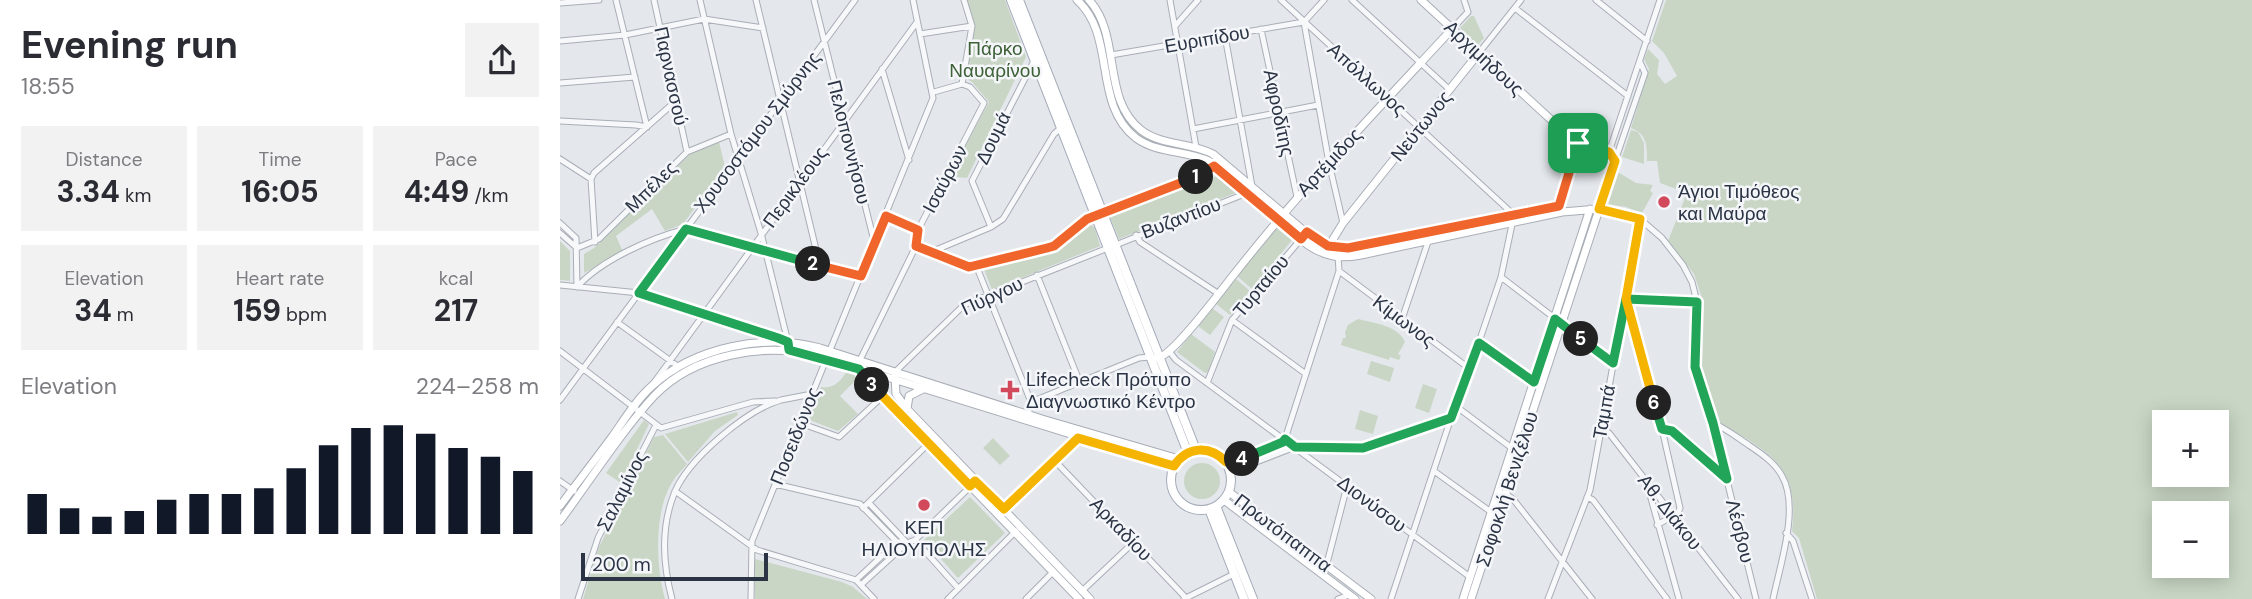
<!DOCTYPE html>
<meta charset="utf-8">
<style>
:root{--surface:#fff;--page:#f2f2f3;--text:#2b2b33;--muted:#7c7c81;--accent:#111827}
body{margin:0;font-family:"DM Sans",sans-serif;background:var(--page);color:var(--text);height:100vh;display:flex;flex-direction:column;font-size:26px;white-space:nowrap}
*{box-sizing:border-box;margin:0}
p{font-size:23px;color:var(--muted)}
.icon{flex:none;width:38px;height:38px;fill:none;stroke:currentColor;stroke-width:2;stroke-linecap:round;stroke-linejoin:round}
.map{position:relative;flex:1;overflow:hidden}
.panel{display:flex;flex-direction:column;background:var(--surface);width:560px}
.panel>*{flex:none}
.fabs{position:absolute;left:1592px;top:410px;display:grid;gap:14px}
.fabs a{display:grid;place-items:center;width:77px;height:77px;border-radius:0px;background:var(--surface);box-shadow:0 4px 18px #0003;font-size:35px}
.scale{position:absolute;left:21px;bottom:18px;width:187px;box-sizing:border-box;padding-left:7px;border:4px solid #2b3445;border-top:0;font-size:19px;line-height:24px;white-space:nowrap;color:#2b3445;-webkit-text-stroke:5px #f4f6f9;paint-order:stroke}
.pin{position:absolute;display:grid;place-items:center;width:60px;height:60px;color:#fff;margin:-30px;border-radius:14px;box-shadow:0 4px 10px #0006}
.km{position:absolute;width:35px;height:35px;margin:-18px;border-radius:50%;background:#222;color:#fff;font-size:19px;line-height:35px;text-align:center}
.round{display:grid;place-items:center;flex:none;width:74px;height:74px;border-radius:0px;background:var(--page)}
.head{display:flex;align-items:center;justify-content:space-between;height:119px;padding:0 21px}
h1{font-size:38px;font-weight:700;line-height:52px}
.stats{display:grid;grid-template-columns:repeat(3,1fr);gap:10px;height:119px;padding:7px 21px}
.stats div{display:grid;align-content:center;border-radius:0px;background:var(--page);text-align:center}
.stats b{font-size:30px;font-weight:700}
.stats small{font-size:19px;font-weight:400}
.stats p{font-size:19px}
.chart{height:196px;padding:14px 21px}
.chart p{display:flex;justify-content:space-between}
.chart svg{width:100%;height:126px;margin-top:7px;stroke:var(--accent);stroke-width:6}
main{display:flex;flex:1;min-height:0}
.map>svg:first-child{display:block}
</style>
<main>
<section class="panel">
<div class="head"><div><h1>Evening run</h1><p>18:55</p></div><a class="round"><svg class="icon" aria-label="share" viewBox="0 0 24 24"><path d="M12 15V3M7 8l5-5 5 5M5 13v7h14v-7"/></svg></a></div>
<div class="stats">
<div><p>Distance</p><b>3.34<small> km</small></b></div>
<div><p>Time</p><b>16:05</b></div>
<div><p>Pace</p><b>4:49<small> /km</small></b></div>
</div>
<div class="stats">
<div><p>Elevation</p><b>34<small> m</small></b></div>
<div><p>Heart rate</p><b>159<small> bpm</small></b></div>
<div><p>kcal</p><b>217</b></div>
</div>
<div class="chart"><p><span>Elevation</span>224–258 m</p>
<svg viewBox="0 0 160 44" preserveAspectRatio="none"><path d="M5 44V30M15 44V35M25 44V38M35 44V36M45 44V32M55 44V30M65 44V30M75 44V28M85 44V21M95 44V13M105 44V7M115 44V6M125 44V9M135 44V14M145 44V17M155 44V22"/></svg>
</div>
</section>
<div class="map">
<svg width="1692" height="599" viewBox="0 0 1692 599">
<rect width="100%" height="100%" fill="#e4e7ec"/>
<path fill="#c9d6c5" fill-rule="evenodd" d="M407 0H445L466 57 407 178 389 176 429 102 412 82 405 78 414 26Z
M521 0H526C557 41 541 96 579 132L645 152 667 171C657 167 650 157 640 154 619 147 597 149 578 136 535 104 557 37 521 0Z
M1106 0H1692V599H1257L1239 538 1232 531C1240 465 1209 452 1158 422L1140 370 1142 298 1134 274 1108 241 1127 193 1100 183 1097 161H1087C1087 145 1087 134 1071 128L1089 69 1084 59 1088 49 1099 60 1097 74 1105 84 1117 76 1104 53 1092 41ZM1605 422H1657V474H1605ZM1605 513H1657V565H1605Z
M911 16H914L924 38 918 45 900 28Z
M1071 130 1078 132 1084 143V164L1062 157Z
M159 142 165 167 123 224 105 231 92 209 56 236 63 252 24 273V254L34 248 130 154Z
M1056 171 1076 183 1093 185 1090 191 1093 193 1082 213 1066 207 1046 204Z
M657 176 678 192 559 239 549 215Z
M529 223 535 228 540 246 432 290 423 267 490 252Z
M717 226 732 240 692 289 676 275Z
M0 241 10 251V281L0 280Z
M675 278 690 291 670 315 655 303Z
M652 308 664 317 650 335 638 326Z
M798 319C814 323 839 326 845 342L838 354 841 356 839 360 830 357 829 360 781 345 783 338H786L785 332 788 325Z
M631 334 655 352 648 372 645 373 617 352Z
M811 361 834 368 830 382 807 374Z
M287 371 294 374 296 380 280 396 298 414 278 431 247 419 261 387C274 389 281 381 287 371Z
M863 384 877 389 869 413 855 408Z
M800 410 818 416 813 434 795 429Z
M177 412 178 415 155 431 128 462 105 434Z
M84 420 89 424 61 483 46 473Z
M103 435 127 464C121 471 114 478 110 486 94 516 96 567 105 599H23L39 547 94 437Z
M433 438 450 456 440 465 423 448Z
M624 481a18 18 0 1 1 36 0a18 18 0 1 1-36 0Z
M410 497 445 533 398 578 364 540Z
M195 559 282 582 293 587 307 599H195Z"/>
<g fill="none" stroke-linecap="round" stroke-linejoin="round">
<g stroke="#a9aeb7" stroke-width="7">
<path id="street" d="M94 0 127 152
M140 0 171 134 201 233 228 342
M196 0 260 266
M254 0 314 241
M610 0 636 147
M721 0 954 215 941 277 897 407 891 418 831 599
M792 0 890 90
M1036 0 1087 41
M0 3 39 0
M955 8 1068 96
M744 22 769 163 783 223
M744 22 764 0
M615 26 638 0
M701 29 737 197
M892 29 908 12 904 0
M360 34 412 26
M0 41 65 35 144 19 203 28
M918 54 961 0
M551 55 744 22
M322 69 349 160
M0 83 75 77
M402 84 412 26 404 0
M374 92 402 84
M0 121 76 125 87 127 56 0
M633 129 758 105
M1049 152 1100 0
M0 159 31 179
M1055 161 1085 73 1080 62
M31 179 34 173 116 101
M31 179 35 242
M1039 209 1080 219 1102 238 1123 265 1132 282 1137 302 1135 367 1153 423 1196 599
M326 216 358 230
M0 223 16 238 17 287
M431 227 412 181 476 57
M0 233 17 248
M576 235 580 242 659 294
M356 246 409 267 487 249 494 245 527 219 638 177 655 166
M17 248 39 239 127 152 171 134
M371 252 431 227 443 219 494 134 502 127
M416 265 471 402 468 415
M779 271 910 369
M477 275 520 383
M941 277 1053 363
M0 285 79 293 218 338 228 342 229 350
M17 287C41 260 91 238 126 229L301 276
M1066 299 1137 302
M1066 302 1102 429 1120 508 1118 513 1097 525
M842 319 868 242 867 233
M672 320 746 374
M57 322 119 367
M919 343 974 382
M0 351 101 428 193 402 215 401
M609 351 616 360 910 577
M300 360 356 246 358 230 424 103 410 87 402 84
M335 372 404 305 687 193 692 186 665 36
M647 383 672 320 747 232
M93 384 357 22
M0 400 295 0
M471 402 579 358 590 357
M897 407 953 449
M240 423 279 437 323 396
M1153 423C1167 429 1178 438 1190 446 1202 454 1215 463 1222 476 1240 507 1220 565 1213 599
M1041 428 1049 433 1178 599
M1102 429 1112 431 1167 479
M495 461 626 598
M666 462C681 460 715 450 725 439L779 271 778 256
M670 470 678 469 735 447 803 448 891 418
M874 471 938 517
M0 481 14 491
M215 484 300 504 337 542
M115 491 197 550 296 580 314 599
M1089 491 1119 599
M939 492 946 494 953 499 1032 599
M1027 497 1033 500 1107 599
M309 503 347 543
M303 508 369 443
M444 509 518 438
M1226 533 1233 541 1252 599
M355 540 398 588
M766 567 787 486
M296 580 337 542H340
M302 584 347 543 355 540 413 484
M522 591 574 542
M18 599 38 538 96 425
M112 599C103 565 101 527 114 494 127 460 186 410 221 400 231 398 242 396 252 394
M191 599 192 541 373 98 353 0
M388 599 456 531
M466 599 493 572
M624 599 674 574
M778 599 789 595
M988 599 1030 490 1080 219"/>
</g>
<g stroke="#a9aeb7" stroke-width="9">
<path id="secondary" d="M517 0C557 36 532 104 576 138 598 154 626 150 649 161L748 245C766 257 780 259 801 255L1002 212 1039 209
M529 0C562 36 541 99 581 130 602 146 630 142 653 154L750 236 768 246 788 248 999 206
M861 0 1013 140 1049 152 1055 161 911 599
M1000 209 999 206 1019 143
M767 249 783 223 918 54
M597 358C612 357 660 292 672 277 740 190 817 110 892 29
M299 370 519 599
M335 376 336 394 348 410 530 599
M347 409 349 396 363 389
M669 492 811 599
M664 500 795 599
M0 506C17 483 35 460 52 437 64 420 76 400 92 386 135 347 205 333 260 348L482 419 619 459
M0 521C29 482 61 432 94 396 134 354 205 342 259 356L614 466
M903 599 1030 209"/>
</g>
<g stroke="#a3abb8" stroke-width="10">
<path id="primary" d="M451 0 628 453
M459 0 636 450
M611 480a30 30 0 1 1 60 0a30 30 0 1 1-60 0Z
M656 506 693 599
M649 509 684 599"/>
</g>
<use href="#street" stroke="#f7f8fa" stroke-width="5"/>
<use href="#secondary" stroke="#fff" stroke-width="7"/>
<use href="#primary" stroke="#fff" stroke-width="8"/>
</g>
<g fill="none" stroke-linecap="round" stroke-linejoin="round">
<g stroke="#fff" stroke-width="14">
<path id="split-1" d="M636 177 654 166 741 239 747 232 768 246 788 248 999 206 1018 143"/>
</g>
<g stroke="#fff" stroke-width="14">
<path id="split-2" d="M253 264 301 276 326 216 358 230 356 246 409 267 487 248 494 246 527 219 636 177"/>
</g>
<g stroke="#fff" stroke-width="14">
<path id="split-3" d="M253 264 126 229 79 293 218 338 228 342 229 350 299 369 312 385"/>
</g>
<g stroke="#fff" stroke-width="14">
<path id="split-4" d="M312 385 410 486 415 481 444 509 518 438 614 466C627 446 650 445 666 462L682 459"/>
</g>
<g stroke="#fff" stroke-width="14">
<path id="split-5" d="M682 459 723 442 725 439 735 447 803 448 891 418 919 343 974 382 995 319 1021 339"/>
</g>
<g stroke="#fff" stroke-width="14">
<path id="split-6" d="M1021 339 1053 363 1066 299 1137 302 1135 367 1153 423 1167 479 1112 431 1102 429 1094 403"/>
</g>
<g stroke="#fff" stroke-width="14">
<path id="split-7" d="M1018 143 1049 152 1055 161 1039 209 1080 219 1066 299 1094 403"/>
</g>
<use href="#split-1" stroke="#f0652b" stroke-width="9"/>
<use href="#split-2" stroke="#f0652b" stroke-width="9"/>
<use href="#split-3" stroke="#22a559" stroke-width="9"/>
<use href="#split-4" stroke="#f5b400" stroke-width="9"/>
<use href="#split-5" stroke="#22a559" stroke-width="9"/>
<use href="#split-6" stroke="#22a559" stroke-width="9"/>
<use href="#split-7" stroke="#f5b400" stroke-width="9"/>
</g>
<g fill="#d1495b" stroke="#f4f6f9" stroke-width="2.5">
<circle cx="1104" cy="202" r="7"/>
<path d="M446.5 379.5h7v7h7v7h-7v7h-7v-7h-7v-7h7z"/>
<circle cx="364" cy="505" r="7"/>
</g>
<g text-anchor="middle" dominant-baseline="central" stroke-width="5" stroke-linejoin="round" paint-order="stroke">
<g font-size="19" fill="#2b3445" stroke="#f4f6f9">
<text transform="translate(647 39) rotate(-10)">Ευριπίδου</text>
<text transform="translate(924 58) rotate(43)">Αρχιμήδους</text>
<text transform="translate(111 76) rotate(78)">Παρνασσού</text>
<text transform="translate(807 79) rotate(42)">Απόλλωνος</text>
<text transform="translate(719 113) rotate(78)">Αφροδίτης</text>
<text transform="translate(861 126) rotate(-51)">Νεύτωνος</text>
<text transform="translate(197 132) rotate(-53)">Χρυσοστόμου Σμύρνης</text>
<text transform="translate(433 138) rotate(-64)">Δουμά</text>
<text transform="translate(289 142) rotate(76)">Πελοποννήσου</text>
<text transform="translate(769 162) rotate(-47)">Αρτέμιδος</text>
<text transform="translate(385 179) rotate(-62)">Ισαύρων</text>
<text transform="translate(91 187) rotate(-45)">Μπέλες</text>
<text transform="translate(235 187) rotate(-54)">Περικλέους</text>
<text transform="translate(621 218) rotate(-21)">Βυζαντίου</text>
<text transform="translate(701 286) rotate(-50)">Τυρταίου</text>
<text transform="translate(432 296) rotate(-25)">Πύργου</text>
<text transform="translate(844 321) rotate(37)">Κίμωνος</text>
<text transform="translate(1044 412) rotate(-80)">Ταμπά</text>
<text transform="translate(235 436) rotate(-68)">Ποσειδώνος</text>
<text transform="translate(947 489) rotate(-72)">Σοφοκλή Βενιζέλου</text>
<text transform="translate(62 491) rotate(-63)">Σαλαμίνος</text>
<text transform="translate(812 504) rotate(37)">Διονύσου</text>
<text transform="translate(1110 512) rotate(52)">Αθ. Διάκου</text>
<text transform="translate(561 529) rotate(46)">Αρκαδίου</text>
<text transform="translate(1180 531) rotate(76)">Λέσβου</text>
<text transform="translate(723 533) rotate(37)">Πρωτόπαππα</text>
</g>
<g font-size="19" fill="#3f6138" stroke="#f4f6f9">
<text x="435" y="48">Πάρκο<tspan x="435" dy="22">Ναυαρίνου</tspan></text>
</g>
<g font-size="19" fill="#2b3445" stroke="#f4f6f9" text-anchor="start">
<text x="1118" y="191">Άγιοι Τιμόθεος<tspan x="1118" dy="22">και Μαύρα</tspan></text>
<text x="466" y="379">Lifecheck Πρότυπο<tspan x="466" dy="22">Διαγνωστικό Κέντρο</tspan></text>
<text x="364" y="527" text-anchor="middle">ΚΕΠ<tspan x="364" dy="22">ΗΛΙΟΥΠΟΛΗΣ</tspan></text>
</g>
</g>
</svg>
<div class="fabs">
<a>+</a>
<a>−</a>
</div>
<div class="scale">200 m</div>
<div class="pin" style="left:1018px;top:143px;background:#1e9e55"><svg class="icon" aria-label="arrive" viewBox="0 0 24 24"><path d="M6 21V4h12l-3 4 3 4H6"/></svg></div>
<b class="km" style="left:636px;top:177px">1</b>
<b class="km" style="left:253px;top:264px">2</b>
<b class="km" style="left:312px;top:385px">3</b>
<b class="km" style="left:682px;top:459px">4</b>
<b class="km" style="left:1021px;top:339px">5</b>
<b class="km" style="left:1094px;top:403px">6</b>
</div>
</main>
